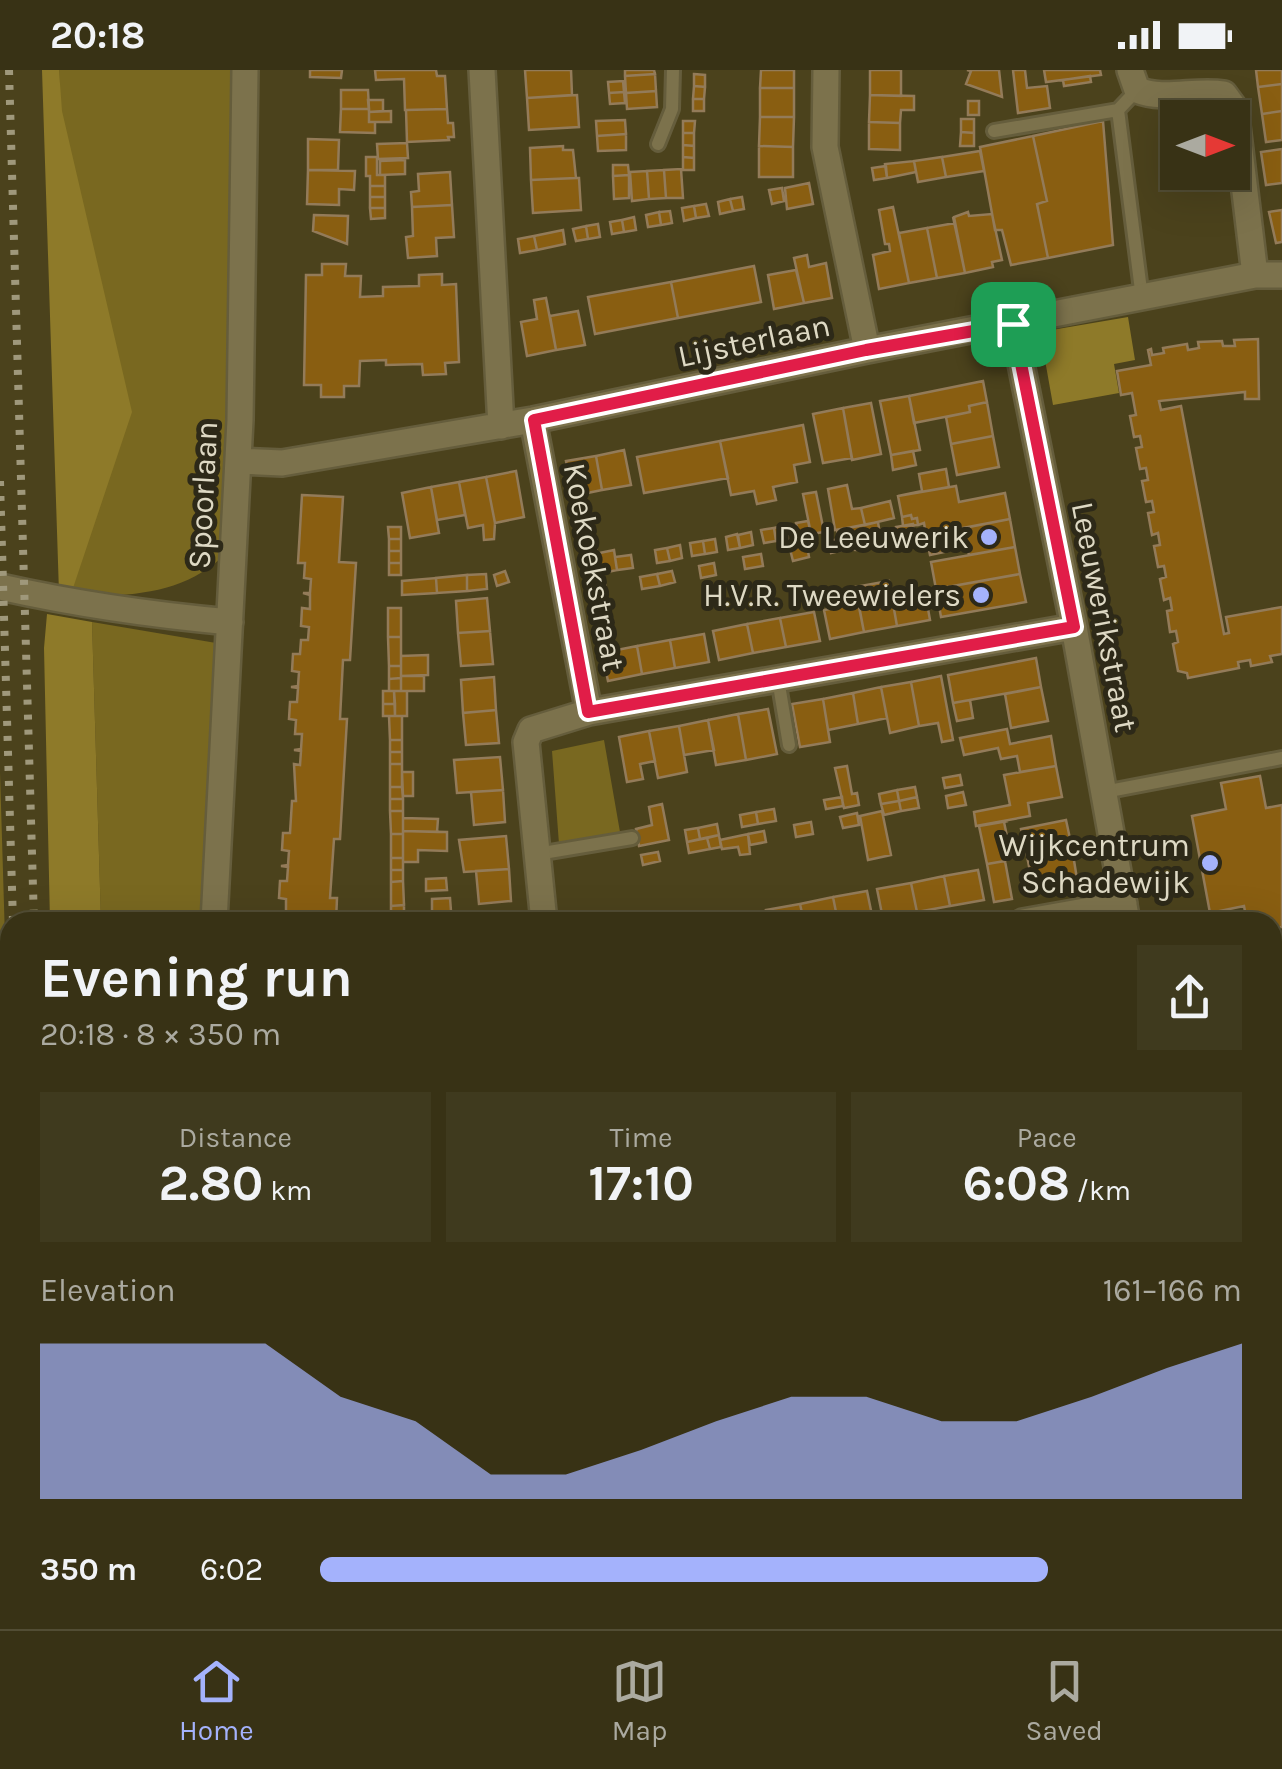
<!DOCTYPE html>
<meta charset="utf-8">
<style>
:root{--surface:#383215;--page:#3f3a1e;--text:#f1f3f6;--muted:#abaaa0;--line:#524d34;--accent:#a4b2fc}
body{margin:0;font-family:Karla,sans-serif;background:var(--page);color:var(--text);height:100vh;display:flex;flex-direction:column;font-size:38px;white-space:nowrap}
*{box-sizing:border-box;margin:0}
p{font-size:32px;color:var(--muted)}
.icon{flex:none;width:55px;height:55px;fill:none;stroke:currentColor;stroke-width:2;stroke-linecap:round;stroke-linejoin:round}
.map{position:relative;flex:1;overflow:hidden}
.side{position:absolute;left:0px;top:842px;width:1282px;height:718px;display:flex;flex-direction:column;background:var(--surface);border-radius:30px 30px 0 0;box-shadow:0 10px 40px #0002,0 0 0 2px var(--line)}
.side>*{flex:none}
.needle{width:65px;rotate:90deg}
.buttons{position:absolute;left:1160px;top:30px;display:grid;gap:20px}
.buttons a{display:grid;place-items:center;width:90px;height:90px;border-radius:0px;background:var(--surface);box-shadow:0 10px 40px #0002,0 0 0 2px var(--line);font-size:50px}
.pin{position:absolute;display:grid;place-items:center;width:85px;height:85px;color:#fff;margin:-42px;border-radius:20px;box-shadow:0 5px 15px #0006}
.round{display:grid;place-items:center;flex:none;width:105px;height:105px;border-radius:0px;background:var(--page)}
.headline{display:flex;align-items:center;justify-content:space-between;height:170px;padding:0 40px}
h1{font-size:55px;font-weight:700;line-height:75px}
.metrics{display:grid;grid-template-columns:repeat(3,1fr);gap:15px;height:170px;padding:10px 40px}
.metrics div{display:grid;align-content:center;border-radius:0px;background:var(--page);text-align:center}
.metrics b{font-size:50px;font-weight:700}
.metrics small{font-size:28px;font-weight:400}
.metrics p{font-size:28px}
.chart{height:280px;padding:20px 40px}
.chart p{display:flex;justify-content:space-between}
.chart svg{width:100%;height:180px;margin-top:10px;fill:var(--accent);opacity:.7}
ul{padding:0 40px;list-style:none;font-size:32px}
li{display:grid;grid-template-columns:160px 120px 1fr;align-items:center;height:75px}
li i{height:25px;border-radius:12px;background:var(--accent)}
.status{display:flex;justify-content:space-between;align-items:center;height:70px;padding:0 50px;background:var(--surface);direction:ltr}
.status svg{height:28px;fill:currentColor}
.menu{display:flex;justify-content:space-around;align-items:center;height:140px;border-top:2px solid var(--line);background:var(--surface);font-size:28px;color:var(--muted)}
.menu a{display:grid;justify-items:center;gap:5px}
.menu .on{color:var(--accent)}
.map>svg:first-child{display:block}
</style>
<div class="status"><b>20:18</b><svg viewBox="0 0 49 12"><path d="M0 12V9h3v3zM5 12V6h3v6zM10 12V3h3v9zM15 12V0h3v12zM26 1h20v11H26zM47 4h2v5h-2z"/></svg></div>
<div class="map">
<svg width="1282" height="1559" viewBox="0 0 1282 1559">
<rect width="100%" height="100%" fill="#4b421c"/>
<path fill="#796820" d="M59 0H244L240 220 221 488C181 525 122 528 71 524Z
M92 552 222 574 206 852H101Z
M604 670 620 762 559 774 552 681Z
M0 702 10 1035V1550H22V1555L0 1556Z
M1282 1310V1482H1272L1273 1343Z"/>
<path fill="#8e7a29" d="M42 0H59L62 41 132 342 71 524 59 523Z
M1128 247 1135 290 1114 294 1119 323 1053 335 1040 262Z
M47 544 92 552 101 852H50L44 578Z
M1273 1133H1282V1310L1273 1343Z
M1272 1482H1282V1536H1273Z"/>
<path fill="#895e11" stroke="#937b59" stroke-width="2.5" d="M310 0H342L341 8 310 7Z
M375 0H436L437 6H445L447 39 405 40 404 9 376 10Z
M525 0H571L572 25 527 28Z
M625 0H654L655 4 625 6Z
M761 0H794V18H760Z
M870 0H901V26L870 25Z
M967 0H999L1002 27 966 14 971 1Z
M1013 0H1025L1027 18 1047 16 1050 38 1018 43Z
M1044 0H1100L1101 5 1046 12Z
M1256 0H1282V14L1258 17Z
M655 4 656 21 626 23 625 6Z
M694 4 705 5V17L694 16Z
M1090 6 1091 12 1064 16 1063 10Z
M623 11 624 22 609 23 608 12Z
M1282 14V41L1262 44 1258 17Z
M694 16 705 17 704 29H693Z
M760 18H794V47H760Z
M341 20H368L369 39H341Z
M656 21 657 37 627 39 626 23Z
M624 22 625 33 610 34 609 23Z
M577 25 579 57 529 60 527 28Z
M870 25 914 26V40H901L900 53 869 52Z
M693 29H704V41H693Z
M368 30H383V41L369 42Z
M968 31H979V45H968Z
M341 39H369V52H375V63L340 62Z
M447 39 448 53H453L454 67H448L449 70 407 72 406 40Z
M391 41V52H369V42Z
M1282 41V70L1266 72 1262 44Z
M760 47H794L793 77 759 76Z
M961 49H974V63L961 62Z
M625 50 626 64 597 66 596 51Z
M683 51H695L694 63H683Z
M1103 51 1113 175 1048 188 1037 134 1047 131 1033 66Z
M869 52 900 53V80L869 79Z
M961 62 974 63V76H960Z
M683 63H694V76L683 75Z
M626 64V80L598 81 597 66Z
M1033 66 1047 131 1037 134 1048 188 1011 195 1002 160H995L980 77Z
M308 69 339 70 338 100H308Z
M407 73 408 88 378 89 377 74Z
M683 75 694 76V88L683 87Z
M563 76V80H573L576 108 531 110 530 78Z
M759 76 793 77V107H759Z
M1282 79V113L1266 115 1261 82Z
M980 81 984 101 946 107 942 87Z
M366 87H377V105H385V116H370V106H366Z
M683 87 694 88V100H683Z
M942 87 946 107 918 112 914 91Z
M405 90V104L380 105V91Z
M914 91 916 102 887 108 885 94Z
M613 95H628L629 105 613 106Z
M886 96 887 108 874 110 872 98Z
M681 99 683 128H666L664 100Z
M308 100 355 101 354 120 339 119V135L307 134Z
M664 100 666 128 649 129 647 101Z
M647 101 649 129 632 131 630 102Z
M450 102 452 135 412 137 411 122 419 121 418 104Z
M629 105V128L614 129 613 106Z
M576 108H579L581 140 533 143 531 110Z
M809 113 813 134 787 139 785 118Z
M370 116H385V127H370Z
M782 118 784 131 772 134 769 120Z
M370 127H385V138H370Z
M742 127 744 139 733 141 730 129Z
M730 129 733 141 720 144 718 132Z
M706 134 709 146 696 148 694 136Z
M452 135 454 167 436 168 437 186 408 188 406 167 413 166 412 137Z
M694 136 696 148 684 151 682 138Z
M893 137 909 213 879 219 873 185 890 181 889 174H885L879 140Z
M370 138H385V148L371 149Z
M1282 140V172L1276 173 1269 142Z
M670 141 672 153 661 155 659 142Z
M659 142 661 155 648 157 646 145Z
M968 142 969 146 992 144 1002 190 992 192 993 197 965 203 954 147Z
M314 145 348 146 347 174 313 161Z
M634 147 636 160 624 162 622 150Z
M953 147 965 203 937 208 927 158 955 153Z
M622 150 624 162 612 164 610 152Z
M598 154 600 167 588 169 586 156Z
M586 156 588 169 576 171 573 159Z
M927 158 937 208 909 213 899 163Z
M563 160 565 174 537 180 534 166Z
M534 166 537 180 520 183 518 169Z
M807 185 809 197 826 193 832 228 804 233 794 188Z
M322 194H346L345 206H361L360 227 383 226V217L419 216V205L442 204V215L456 214 459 292 445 293 446 304 423 305 422 294 386 295V290L360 291 359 316H344V327H321V315H304L306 205H322Z
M754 196 761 232 678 248 671 212Z
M796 200 804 233 774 239 768 205Z
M671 212 678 248 595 264 588 227Z
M546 228 556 280 527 286 521 252 537 249 534 230Z
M578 241 585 275 556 280 550 246Z
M1258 269 1259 329H1245V322L1159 331 1161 340 1181 336 1224 564 1229 563 1226 547 1282 537V584L1270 586 1272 592 1251 596 1250 590 1238 592 1239 598 1188 608 1187 603 1178 601 1173 574 1178 572 1176 561 1170 562 1167 541 1172 540 1170 528 1164 530 1160 509 1166 507 1164 496 1158 497 1154 476 1160 475 1158 463 1152 465 1148 443 1154 442 1152 431 1146 432 1142 411 1148 410 1146 398 1140 399 1136 378 1142 377 1140 366 1134 367 1130 346 1136 345 1132 323 1121 325 1117 301 1151 295 1148 280 1151 279 1152 285 1164 283 1163 278 1187 274 1188 280 1199 278 1198 272 1222 271 1223 276H1235L1234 270Z
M983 311 987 332 969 336 970 342 914 353 909 326Z
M909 326 920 380 891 385 880 331Z
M987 332 993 366 951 374 946 347 970 342 969 336Z
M871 333 881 384 852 390 843 338Z
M843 338 852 388 823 393 813 344Z
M803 355 810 392 794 395 797 412 773 417 776 430 757 434 754 421 731 425 720 371Z
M993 366 999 397 957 405 951 374Z
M720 371 728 408 644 423 637 387Z
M624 380 631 415 602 420 596 386Z
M913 381 916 395 893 400 891 385Z
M596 386 602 420 573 426 566 391Z
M946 399 949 417 898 426 922 421 919 404Z
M516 401 524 447 495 453 486 407Z
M486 407 495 453 494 469 484 470 483 455 468 458 459 412Z
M459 412 465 445 437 450 431 417Z
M847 415 852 439 861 438 865 455 835 460 828 419Z
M956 416 959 432 1005 423 1010 449 926 465 924 453 918 455 917 448 912 449 911 445 902 447 898 426Z
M431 417 439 463 410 468 402 423Z
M816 422 824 462 811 464 803 424Z
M302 425 343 427 339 492 356 493 350 590H343L340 649H347L340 769H334L330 828H337L336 852H292V843H286V829L279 828 280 811H287L288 797 281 796 288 795 289 781 282 780 283 763H290L292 731H296L294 694 300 695 301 681 294 680 301 679 302 664H295L296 650 289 649 290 632H297L298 618 291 617 298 616 299 602 292 601 293 584H300L301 570H308L309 557 301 556 302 538 310 539V525L303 523H310L311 509 304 508 305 493H298Z
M890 431 894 448 865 455 861 438Z
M911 445 912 449 917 448 918 455 903 456 902 447Z
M1010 449 1015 477 969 485 964 458Z
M808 451 811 464 799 467 796 453Z
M878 452 881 471 865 474 863 465 839 469 837 460Z
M913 454 915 467 898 470 896 457Z
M786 455 788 469 776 471 774 458Z
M388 457H401V469H389Z
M774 458 776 471 764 473 761 460Z
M946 461 949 481 930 485 926 465Z
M751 462 753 475 740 478 738 465Z
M737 464 740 478 728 480 726 467Z
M848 472a8 8 0 1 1 16 0a8 8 0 1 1-16 0Z
M594 467 597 483 586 485 583 469Z
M846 468 848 479 831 483 828 471Z
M389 469H401V481H389Z
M715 469 717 482 705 484 703 471Z
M703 471 705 484 692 486 690 473Z
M680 475 682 488 670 491 667 478Z
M807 475 809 487 793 491 790 479Z
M1015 477 1020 504 936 519 931 492Z
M667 478 670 491 657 493 655 480Z
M614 480 617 500 589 506 585 486Z
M389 481H401V493H389Z
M761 484 763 496 745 499 743 487Z
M631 485 633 498 617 500 615 487Z
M389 493H401V505H389Z
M714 493 716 505 701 508 699 496Z
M505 501 509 512 497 516 494 505Z
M672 501 675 512 660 516 657 504Z
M486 504 487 519 467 521V505Z
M657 504 660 516 642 519 640 507Z
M1020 504 1026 532 941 547 936 519Z
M467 505V521L437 523 436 508Z
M436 508 437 523 402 525V511Z
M889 511 897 556 864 562 855 517Z
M605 514 607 524 592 527 590 517Z
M856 520 864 562 830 569 824 540 846 536 843 523Z
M925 522 930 550 897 556 892 528Z
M487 528 490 561 458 563 456 531Z
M388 538H401V567H388Z
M814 542 820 571 786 577 780 548Z
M780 548 786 577 753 583 747 554Z
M747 554 753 583 719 590 713 561Z
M490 561 493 594 461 596 458 563Z
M704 564 709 592 675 598 670 570Z
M388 567H401V596H389Z
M670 570 675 598 642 604 637 576Z
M637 576 642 604 608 611 602 583Z
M428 585V605L401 606V586Z
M1036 588 1041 617 953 633 948 605Z
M389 596H401V608L389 609Z
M401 606H424V621H401Z
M941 606 953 670 942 672 938 653 919 656 911 612Z
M494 607 496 640 463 643 461 610Z
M401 608V621H389V609Z
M911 612 919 656 890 663 881 617Z
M881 617 887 648 858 654 853 623Z
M1041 617 1048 651 1011 658 1005 624Z
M383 621H394L395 634H383Z
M394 621H407V646H395Z
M853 623 858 654 828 660 823 629Z
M823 629 830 672 800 677 792 634Z
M970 630 973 648 957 651 953 633Z
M383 634H395V646H383Z
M768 639 777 684 746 690 738 644Z
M496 640 499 673 466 675 463 643Z
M738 644 746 690 716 695 708 650Z
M389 646H402V670H390Z
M708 650 714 680 684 685 679 656Z
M679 656 687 702 658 708 649 661Z
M1007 659 1010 674 1051 666 1056 696 1020 702 1017 686 1001 689 998 678 964 685 960 668Z
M649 661 655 691 640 694 643 709 627 712 619 667Z
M390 670H402V682H390Z
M390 682H402V694H390Z
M500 687 503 720 457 723 454 690Z
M390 694H402V717H390Z
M847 696 852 724 857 723 859 735 844 738 835 698Z
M1056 696 1062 727 1028 733 1030 746 976 756 974 742 1010 735 1004 705Z
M402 702H413V726H403Z
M960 705 962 715 945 718 943 708Z
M1260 706 1266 738 1282 735V857L1272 859V852H1247L1244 836 1210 843 1192 746 1226 739 1221 713Z
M390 717H402L403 729H390Z
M915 717 917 727 899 731 897 720Z
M503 720 505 752 474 755 471 722Z
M897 720 899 731 881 734 879 724Z
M963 722 966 735 948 738 946 726Z
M842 727 843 736 826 739 824 730Z
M917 727 919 738 901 741 899 731Z
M390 729H403V741H390Z
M899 731 901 741 884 745 881 734Z
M662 734 669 770 639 776 636 759 652 755 649 737Z
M774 739 776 751 758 754 756 742Z
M390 741H403V764H391Z
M882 741 891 785 868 790 860 746Z
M756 742 758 754 742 757 740 745Z
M857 743 859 755 843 758 840 747Z
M403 748 438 749 437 762 403 761Z
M1066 750 1072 778 1027 786 1021 759Z
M1008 751 1004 752 1009 776 1002 777 1005 791 987 794 979 756Z
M811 752 813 764 796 767 794 755Z
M717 754 719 765 700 769 698 758Z
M698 758 700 769 687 772 685 760Z
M403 761 447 762V781L418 780V792H403Z
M764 761 766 772 750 775 748 764Z
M391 764H403V788H391Z
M748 764 750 784 740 785 738 777 722 779 720 770Z
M719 765 721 777 710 779 707 768Z
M506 766 509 799 464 802 459 770Z
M707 768 710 779 689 783 687 772Z
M1072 778 1077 809 1033 817 1027 786Z
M658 782 660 791 643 795 641 785Z
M391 788H403V800H391Z
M1005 791 1012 829 994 832 987 794Z
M509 799 511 831 479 834 476 801Z
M391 800H403V811L391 812Z
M978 800 984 830 950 836 944 806Z
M944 806 950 836 917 842 911 813Z
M446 808 447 820 426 821V809Z
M403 811 404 835 391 836V812Z
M911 813 917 842 883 849 877 819Z
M867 821 873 850 838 852 833 827Z
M833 827 838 852H804L800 834Z
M450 828 451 841 432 842V829Z
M800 834 804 852H769L766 840Z
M404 835V847H391V836Z
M757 843 758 852H724L723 850Z
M512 845 513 852H481V848Z
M1282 925V1035L1272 985V927Z"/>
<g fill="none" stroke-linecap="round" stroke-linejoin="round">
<g stroke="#655d3c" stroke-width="18">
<path id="lane" d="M1137 20 1118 40 1142 228
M994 61 1118 40
M658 74 672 39 673 0
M778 609 789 675
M1104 722 1282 688
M537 784 632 768"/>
</g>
<g stroke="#655d3c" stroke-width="30">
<path id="street" d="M482 0 501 356
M826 0 825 77 867 280
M1130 0 1137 20C1165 31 1195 19 1224 24L1235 39 1255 205
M1013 254 1074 557 1127 852
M533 350 589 642 531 660 526 672 544 852
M238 391 282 393 533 350 867 280 1255 205H1282
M0 517C76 534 152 545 230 552
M589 642 1074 557
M214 852 240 350 245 0
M1023 852 1124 834
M1272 896 1282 894
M175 1559V1550"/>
</g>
<use href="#lane" stroke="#7c724c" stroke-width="12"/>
<use href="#street" stroke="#7c724c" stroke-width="25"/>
<path stroke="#9f987b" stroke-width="8" stroke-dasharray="5 10" stroke-linecap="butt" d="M9 0 34 852
M0 411 13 852
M33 1550V1559
M54 1550V1559"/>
</g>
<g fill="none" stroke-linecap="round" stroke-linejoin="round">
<g stroke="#fff" stroke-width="20">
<path id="route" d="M1013 254 1074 557 588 642 534 350 866 280Z"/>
</g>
<use href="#route" stroke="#e11d48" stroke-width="12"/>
</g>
<g fill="#a4b2fc" stroke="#2d2918" stroke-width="4">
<circle cx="989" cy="467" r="10"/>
<circle cx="981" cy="525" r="10"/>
<circle cx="1210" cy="793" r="10"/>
</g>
<g text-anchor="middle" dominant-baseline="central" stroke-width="10" stroke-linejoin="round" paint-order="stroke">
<g font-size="32" fill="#ded9c4" stroke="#2d2918">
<text transform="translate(754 271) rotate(-12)">Lijsterlaan</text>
<text transform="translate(203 425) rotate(-87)">Spoorlaan</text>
<text transform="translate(594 497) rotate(79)">Koekoekstraat</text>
<text transform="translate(1104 547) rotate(79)">Leeuwerikstraat</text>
</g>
<g font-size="32" fill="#ded9c4" stroke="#2d2918" text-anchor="end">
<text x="969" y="467">De Leeuwerik</text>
<text x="961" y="525">H.V.R. Tweewielers</text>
<text x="1190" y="775">Wijkcentrum<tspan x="1190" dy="37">Schadewijk</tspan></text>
</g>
</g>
</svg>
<div class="buttons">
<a><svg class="needle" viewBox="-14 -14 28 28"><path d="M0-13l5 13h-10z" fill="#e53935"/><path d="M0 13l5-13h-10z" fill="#abaaa0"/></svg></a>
</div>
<div class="pin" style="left:1013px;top:254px;background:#1e9e55"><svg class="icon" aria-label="arrive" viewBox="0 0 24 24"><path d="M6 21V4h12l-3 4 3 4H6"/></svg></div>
<section class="side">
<div class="headline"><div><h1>Evening run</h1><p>20:18 · 8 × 350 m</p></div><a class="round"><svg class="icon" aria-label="share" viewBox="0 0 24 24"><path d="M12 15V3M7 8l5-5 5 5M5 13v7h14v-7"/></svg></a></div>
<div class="metrics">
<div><p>Distance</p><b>2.80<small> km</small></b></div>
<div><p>Time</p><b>17:10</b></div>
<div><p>Pace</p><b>6:08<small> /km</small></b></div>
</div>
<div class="chart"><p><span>Elevation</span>161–166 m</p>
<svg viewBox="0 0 160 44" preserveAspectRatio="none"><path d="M0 44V6L10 6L20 6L30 6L40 19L50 25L60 38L70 38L80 32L90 25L100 19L110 19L120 25L130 25L140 19L150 12L160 6V44z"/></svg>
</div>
<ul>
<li><b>350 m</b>6:02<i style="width:79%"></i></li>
</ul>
</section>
</div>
<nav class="menu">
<a class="on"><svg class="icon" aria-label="home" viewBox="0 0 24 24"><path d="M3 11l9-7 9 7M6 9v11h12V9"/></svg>Home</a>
<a><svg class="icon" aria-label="map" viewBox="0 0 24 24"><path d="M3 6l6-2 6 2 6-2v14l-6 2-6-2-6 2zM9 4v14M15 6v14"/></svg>Map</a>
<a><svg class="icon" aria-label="saved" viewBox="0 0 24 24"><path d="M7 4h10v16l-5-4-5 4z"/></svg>Saved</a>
</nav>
